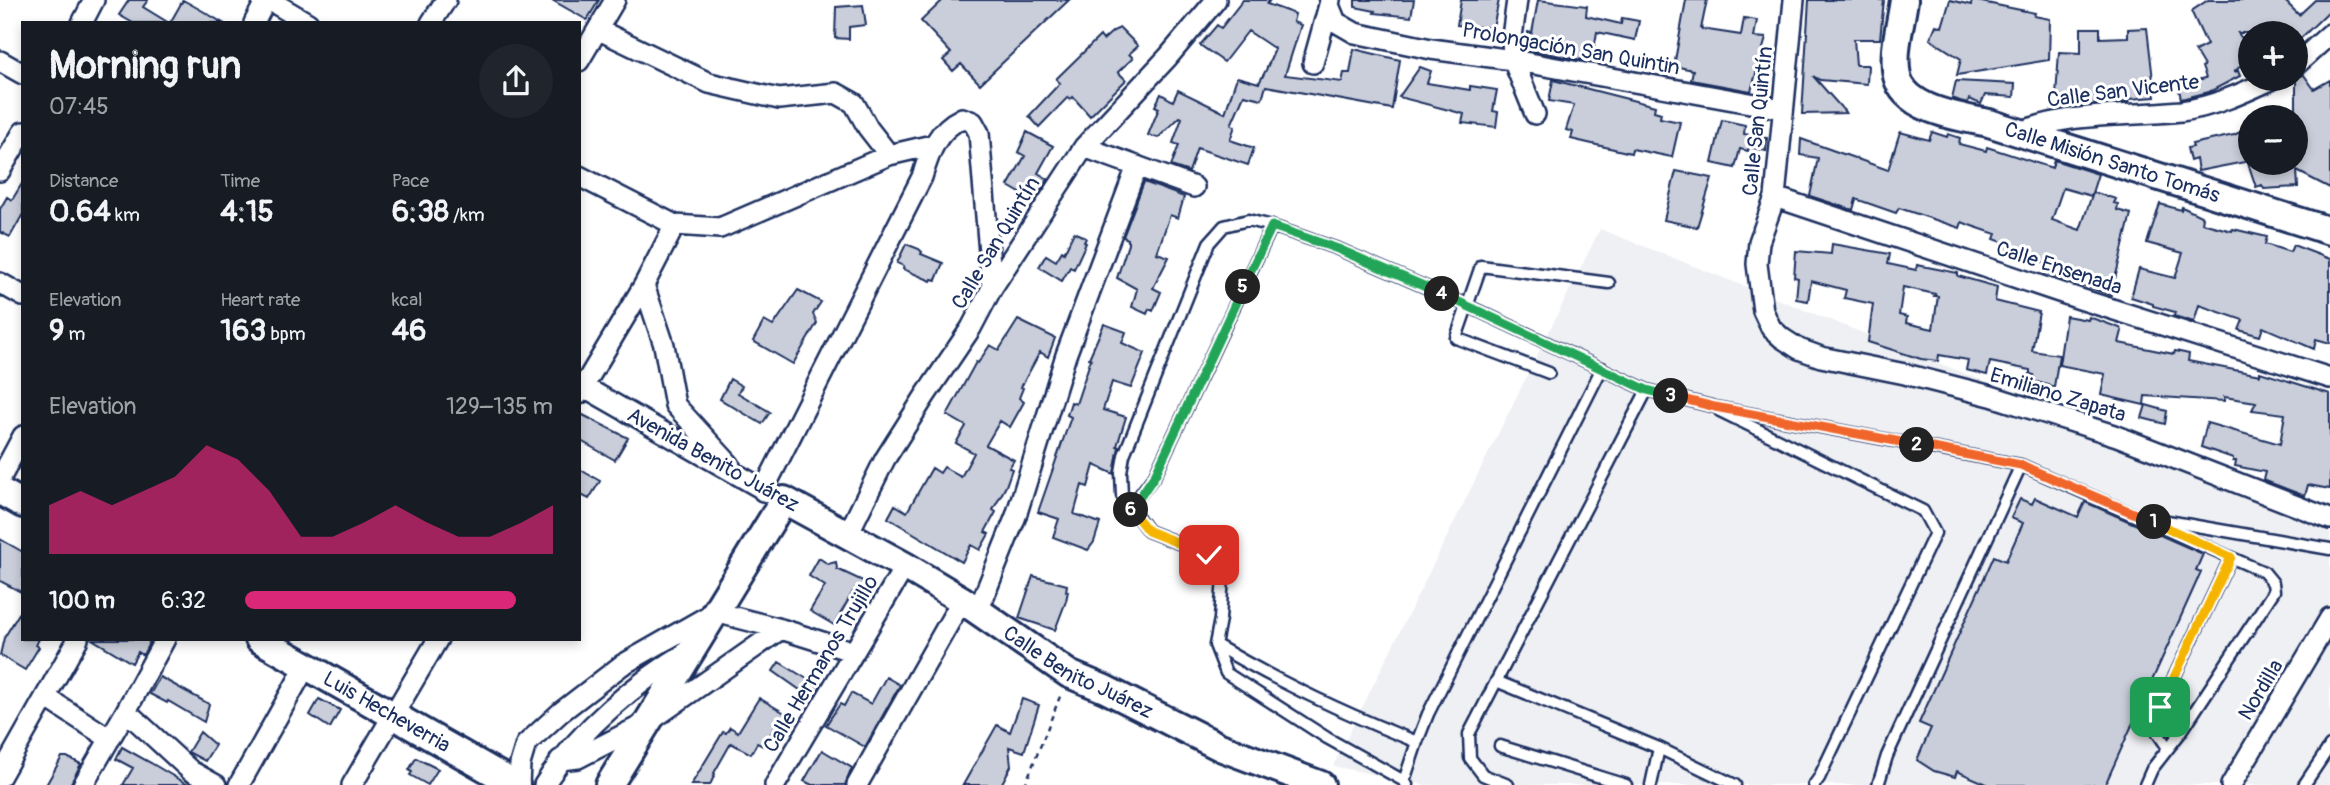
<!DOCTYPE html>
<meta charset="utf-8">
<style>
:root{--surface:#171b24;--page:#20242c;--text:#f1f3f6;--muted:#9ea1a6;--accent:#db2777}
body{margin:0;font-family:Pangolin,sans-serif;background:var(--page);color:var(--text);height:100vh;display:flex;flex-direction:column;font-size:26px;white-space:nowrap}
*{box-sizing:border-box;margin:0}
p{font-size:23px;color:var(--muted)}
.icon{flex:none;width:38px;height:38px;fill:none;stroke:currentColor;stroke-width:2;stroke-linecap:round;stroke-linejoin:round}
.map{position:relative;flex:1;overflow:hidden}
.side{position:absolute;left:21px;top:21px;width:560px;height:620px;display:flex;flex-direction:column;background:var(--surface);border-radius:0px;box-shadow:0 4px 10px #0003}
.side>*{flex:none}
.tools{position:absolute;left:2238px;top:21px;display:grid;gap:14px}
.tools a{display:grid;place-items:center;width:70px;height:70px;border-radius:50%;background:var(--surface);box-shadow:0 4px 10px #0003;font-size:35px}
.pin{position:absolute;display:grid;place-items:center;width:60px;height:60px;color:#fff;margin:-30px;border-radius:14px;box-shadow:0 4px 10px #0006}
.km{position:absolute;width:35px;height:35px;margin:-18px;border-radius:50%;background:#222;color:#fff;font-size:19px;line-height:35px;text-align:center}
.round{display:grid;place-items:center;flex:none;width:74px;height:74px;border-radius:37px;background:var(--page)}
.overview{display:flex;align-items:center;justify-content:space-between;height:119px;padding:0 28px}
h1{font-size:38px;font-weight:700;line-height:52px}
.metrics{display:grid;grid-template-columns:repeat(3,1fr);gap:10px;height:119px;padding:7px 28px}
.metrics div{display:grid;align-content:center}
.metrics b{font-size:30px;font-weight:700}
.metrics small{font-size:19px;font-weight:400}
.metrics p{font-size:19px}
.chart{height:196px;padding:14px 28px}
.chart p{display:flex;justify-content:space-between}
.chart svg{width:100%;height:126px;margin-top:7px;fill:var(--accent);opacity:.7}
ul{padding:0 28px;list-style:none;font-size:23px}
li{display:grid;grid-template-columns:112px 84px 1fr;align-items:center;height:52px}
li i{height:18px;border-radius:9px;background:var(--accent)}
.map>svg:first-child{display:block}
</style>
<div class="map">
<svg width="2330" height="785" viewBox="0 0 2330 785">
<rect width="100%" height="100%" fill="#fff"/>
<filter id="ink" filterUnits="userSpaceOnUse"><feTurbulence type="fractalNoise" baseFrequency=".0143" numOctaves="2"/><feDisplacementMap in="SourceGraphic" scale="14" xChannelSelector="R" yChannelSelector="G"/><feConvolveMatrix kernelMatrix="1 2 1 2 8 2 1 2 1" color-interpolation-filters="sRGB"/></filter>
<g filter="url(#ink)">
<path fill="#eff0f4" d="M1600 229 2330 518V785H1424L1333 766Z"/>
<path fill="#caceda" stroke="#1b2f5e" stroke-width="2" fill-rule="evenodd" d="M129 0H148L143 7 169 23H133L119 15Z
M183 0 201 10 223 23H170Z
M552 0H599L587 20Z
M943 0H1069L980 84 961 64 953 71 943 60 951 53 921 21Z
M1243 0H1270L1267 4 1295 14 1293 22 1301 25 1285 75 1342 82 1344 73H1350L1354 49 1400 60 1392 109 1266 86 1262 99 1244 95 1231 125 1235 126 1230 140 1254 148 1248 165 1197 148 1189 172 1171 166 1179 145 1173 143 1182 118 1180 117 1158 138 1148 135 1159 108 1155 106 1161 94 1173 101 1178 90 1225 113 1237 77 1259 83 1266 70 1275 49 1248 31 1224 62 1200 45 1217 25 1221 28Z
M1355 0H1414L1411 17 1374 13 1375 11 1355 7Z
M1461 0H1499L1493 28 1457 25Z
M1538 0 1587 6 1586 16 1621 24 1622 18 1639 21 1635 40 1597 32 1593 55 1583 54 1582 60 1529 50 1528 32 1532 33Z
M1686 0H1707L1701 29 1741 35 1744 18 1757 20 1754 37 1766 38 1751 91 1691 80 1693 70 1674 66Z
M1809 0H1884L1880 39H1854L1856 65H1868L1867 84 1820 80 1813 76 1846 113 1802 114Z
M1950 0 1971 5 1972 0 2035 13 2034 16 2050 19 2049 60 1957 75 1961 59 1930 39 1936 25 1942 27Z
M2208 0H2284L2299 15 2315 0H2330V10L2296 43V33H2238L2250 49V58L2234 72 2238 71 2240 76 2209 92 2181 99 2178 84 2206 78 2202 67 2204 66 2195 51 2207 45 2192 13 2193 10Z
M863 5 866 25 849 27V39L835 38 836 7Z
M1120 28 1138 46 1129 54 1133 58 1118 72 1126 80 1090 116 1073 97 1070 100 1068 97 1039 127 1029 116 1060 83 1056 79 1100 36 1103 40 1113 31Z
M2081 28H2100V38L2128 37V29L2147 28 2155 97 2129 99V102L2063 107V96H2056L2059 52 2081 53Z
M1420 67 1431 71 1427 83 1470 90V86L1497 90 1493 111 1498 112 1496 127 1462 123 1464 114 1399 97Z
M2304 75 2314 89 2330 80V188L2297 171 2298 187 2264 189 2262 185 2256 187 2248 163H2268L2270 168 2296 166V77Z
M1553 80 1655 106 1654 111 1661 113 1660 118 1680 122 1672 157 1632 149 1631 153 1571 139 1573 132 1566 130 1574 105 1549 101Z
M1956 81 2015 84 2014 97 1985 95 1981 104 1969 99 1968 103 1960 101 1952 98Z
M1722 120 1745 125 1744 134 1767 138 1766 151 1749 147 1748 151 1740 149 1735 168 1712 163Z
M2242 131 2244 134 2250 131V161L2198 171 2196 159 2190 161 2187 148 2193 147 2192 144 2234 135Z
M1027 132 1053 146 1038 173 1048 179 1034 201 1008 186 1025 156 1018 152Z
M1900 132 1929 140 1932 132 1947 137 1948 134 1960 138 1959 144 1986 151 1987 147 2052 168 2054 160 2098 174 2091 196 2063 188 2052 220 2080 230 2093 192 2116 199 2114 203 2118 204 2117 210 2131 214 2111 295 2043 272 2046 263 2002 251 2005 243 1994 239 1996 234 1972 226 1962 222 1960 228 1899 208 1896 213 1856 199 1853 210 1810 196 1818 158 1800 155 1801 139 1888 170Z
M1676 171 1712 178 1697 227 1664 220Z
M23 182V214L10 237 0 232V209L7 197 12 200Z
M1144 182 1184 197 1178 218 1170 215 1157 253 1169 257 1153 288 1161 292 1153 311 1149 309 1147 314 1132 307 1137 289 1117 278 1128 244V239L1123 237Z
M2160 204 2181 210 2182 207 2203 217 2202 223 2232 231 2233 229 2267 237 2265 244 2290 252 2293 245 2330 259V343L2316 339 2314 349 2263 327 2260 336 2239 330 2243 320 2199 305 2194 322 2174 316 2175 312 2153 306V304L2131 297 2139 269 2175 278 2183 253 2147 243Z
M1074 232 1086 238 1084 242 1086 243 1074 269 1070 267 1062 281 1039 267 1046 255 1056 261 1062 251 1064 253Z
M906 244 919 249 922 252 921 254 943 263 936 280 932 279 931 281 903 269 904 266 897 263Z
M1832 244 1890 254 1888 264 1916 270 1917 265 1958 273V276L1997 287 1995 301 2039 312 2032 351 2059 355 2054 387 2033 381 2034 375 2030 374V370L1990 362 1987 375 1966 370 1968 360 1939 355 1938 361 1921 359 1868 342 1873 304 1844 298 1846 290 1811 281 1808 301 1796 299 1798 278 1794 277 1796 251 1831 254ZM1903 287 1935 294 1934 296H1938L1933 329 1906 323 1907 317 1899 315Z
M798 290 821 302 813 314 817 323 793 364 753 341 764 321 773 326Z
M2066 316 2088 320 2089 317 2120 328 2122 331 2119 343 2174 354 2175 351 2189 354 2188 361 2260 375V372L2330 394V489L2308 485 2305 496 2263 480 2265 472 2235 466 2236 461H2233V458L2201 447 2207 423 2280 444 2285 414 2252 410 2256 402 2224 397V401L2145 396 2144 405 2101 395 2105 374 2059 365Z
M1018 320 1055 338 1048 357 1040 352 1021 387 1023 388 1019 398 1024 402 1010 427 1000 421 986 445 1014 460 1009 468 1012 469 1006 486 993 510 996 512 985 532 989 534 980 550 971 545 962 562 888 518 895 505 907 512 932 468 940 473 944 467 961 477 974 453 956 443 966 426 947 415 976 362 978 363 990 345 999 350Z
M1104 324 1126 332 1122 343 1145 353 1131 388 1112 382 1103 410 1126 417 1117 446 1119 447 1114 474 1094 465 1088 487 1082 485 1074 514 1100 523 1094 542 1088 550 1053 537 1059 519 1038 512 1071 417 1067 415 1071 402 1076 404 1091 359 1089 358Z
M730 379 742 386 738 393 770 412 762 424 720 399Z
M2146 405 2167 411 2165 424 2142 418Z
M579 413 628 438 615 460 579 440Z
M579 469 600 481 589 499 579 494Z
M2035 498 2078 517 2085 502 2203 554 2196 570 2201 572 2105 785H1989L1957 771 1955 777 1934 771 1917 760 1931 728 1919 723 1994 556 2006 561 2023 523 2011 518 2020 499 2032 504Z
M0 539 23 552V593L0 581Z
M819 558 828 564 836 562 837 569 865 582 862 594 853 592 834 625 810 611 825 586 809 576Z
M1033 576 1067 585 1066 591H1068L1066 601 1055 630 1019 618Z
M23 607V639H39L36 645 39 647 25 670 0 655 4 638Z
M92 639H151L143 655 138 652 132 663Z
M779 662 817 685 810 697 773 671Z
M160 677 209 704 204 722 168 701 167 703 150 694Z
M886 677 900 685 865 747 826 725 840 704 844 706 851 693 871 704Z
M759 698 795 719 788 731 777 724 763 746 757 743 751 754 731 743 714 773 715 774 710 785H691L723 732 726 733 730 727 738 732Z
M319 699 340 710 330 728 310 715Z
M1022 699 1039 705 1024 752 1009 747 1011 766 1001 785H963L997 725 1010 732Z
M200 732 215 745 205 761 188 752Z
M122 747 151 763 188 785H123L133 768 116 759Z
M822 750 852 768 845 785H812L804 781Z
M62 757H67L81 764 71 783 70 785H46Z
M416 758 438 769 428 785 410 775 412 772 409 770Z"/>
<g fill="none" stroke-linecap="round" stroke-linejoin="round">
<g stroke="#1b2f5e" stroke-width="15">
<path id="lane" d="M1549 373 1456 338 1481 266 1609 283
M1720 411 1923 511 1935 533 1819 778 1814 785
M1130 508 1155 475 1272 226
M2156 519 2330 549
M1216 645C1278 682 1351 716 1417 742L1428 714 1602 368
M1496 681 1659 748
M1500 746 1626 785
M2168 748 2155 729 2160 707 2231 557
M1404 781 1417 742
M1407 785 1404 781 1327 738 1226 673 1215 645 1220 619 1223 577 1209 555 1148 531 1122 496 1121 472 1124 455 1209 243 1224 226 1248 220 1272 226 1338 249 1451 298 1647 390 1715 407 2021 465
M1508 785 1483 775 1470 758 1469 734 1647 390
M1651 785 1659 748 1735 785
M1878 785 1887 756 2021 465 2264 572 2273 583 2274 591 2181 732 2152 769 2145 785
M2304 785 2330 746"/>
</g>
<g stroke="#1b2f5e" stroke-width="24">
<path id="street" d="M269 0 308 23
M1330 0 1329 5 1336 22 1355 33 1431 49 1513 60 1783 109
M1517 0 1512 37 1513 60 1535 114
M1794 0 1775 197 1759 242 1757 264 1763 311 1771 328 1782 338 1799 349 1821 357 1905 374 1991 396 2117 436 2330 519
M82 23 94 0
M254 23 266 0
M431 23 446 0
M599 30 709 83 779 99 836 93 854 103 868 128 889 155
M0 61 23 74
M579 61 615 0
M1313 63 1329 5
M2296 65 2330 34
M2017 133C2075 111 2122 117 2181 111 2213 107 2245 92 2273 79
M1084 147 1194 187
M0 171 23 132
M579 176 675 225 720 228 889 155 932 145
M1775 197 2080 299 2330 378
M0 283 23 296
M644 285 664 345 675 405 730 465
M579 384 773 495
M579 394 644 285 675 225
M0 479 23 436
M763 491 922 177C930 151 937 130 962 118L973 122 979 133 992 288
M848 534 885 459 925 396 971 328 992 288 1084 147 1168 57 1216 0
M978 611 1016 516 1066 355 1137 166
M47 698 110 739
M126 711 191 771 216 785
M560 760 578 758 650 721 781 629
M0 777 78 639
M83 785 126 711 165 639
M239 785 306 666
M352 785 438 639
M519 785 520 764 526 744 561 712 622 665 715 612 781 629 854 652
M544 785C578 731 637 681 691 650
M775 785 905 566
M857 785 962 600
M2231 785 2330 618"/>
</g>
<g stroke="#1b2f5e" stroke-width="32">
<g id="secondary">
<path id="s1" d="M1904 0C1901 23 1892 52 1897 76 1905 111 1961 117 1989 123L2330 231"/>
<path d="M0 491 23 504"/>
<path id="s2" d="M259 639 516 785"/>
<path id="s3" d="M609 785 784 500 905 566 962 600 1069 674 1105 689 1220 747 1321 785"/>
</g>
</g>
<path stroke="#1b2f5e" stroke-width="2.5" stroke-dasharray="5 5" stroke-linecap="butt" d="M1025 785 1061 694"/>
<use href="#lane" stroke="#fff" stroke-width="10"/>
<use href="#street" stroke="#fff" stroke-width="19"/>
<use href="#secondary" stroke="#fff" stroke-width="26"/>
</g>
</g>
<g fill="none" stroke-linecap="round" stroke-linejoin="round" filter="url(#ink)">
<g stroke="#fff" stroke-width="14">
<path id="split-1" d="M2154 522 2231 557 2160 707"/>
</g>
<g stroke="#fff" stroke-width="14">
<path id="split-2" d="M1917 445 2021 465 2154 522"/>
</g>
<g stroke="#fff" stroke-width="14">
<path id="split-3" d="M1671 396 1715 407 1917 445"/>
</g>
<g stroke="#fff" stroke-width="14">
<path id="split-4" d="M1442 294 1647 390 1671 396"/>
</g>
<g stroke="#fff" stroke-width="14">
<path id="split-5" d="M1243 287 1272 226 1338 249 1442 294"/>
</g>
<g stroke="#fff" stroke-width="14">
<path id="split-6" d="M1131 510 1155 475 1243 287"/>
</g>
<g stroke="#fff" stroke-width="14">
<path id="split-7" d="M1131 510 1148 531 1209 555"/>
</g>
<use href="#split-1" stroke="#f5b400" stroke-width="9"/>
<use href="#split-2" stroke="#f0652b" stroke-width="9"/>
<use href="#split-3" stroke="#f0652b" stroke-width="9"/>
<use href="#split-4" stroke="#22a559" stroke-width="9"/>
<use href="#split-5" stroke="#22a559" stroke-width="9"/>
<use href="#split-6" stroke="#22a559" stroke-width="9"/>
<use href="#split-7" stroke="#f5b400" stroke-width="9"/>
</g>
<g text-anchor="middle" dominant-baseline="central" stroke-width="6" stroke-linejoin="round" paint-order="stroke">
<g font-size="21" fill="#1b2f5e" stroke="#fff">
<text transform="translate(1571 49) rotate(10)">Prolongación San Quintin</text>
<text transform="translate(2123 91) rotate(-7)">Calle San Vicente</text>
<text transform="translate(1758 121) rotate(-84)">Calle San Quintín</text>
<text stroke="none"><textPath href="#s1" startOffset="315">Calle Misión Santo Tomás</textPath></text>
<text transform="translate(996 243) rotate(-59)">Calle San Quintín</text>
<text transform="translate(2059 268) rotate(18)">Calle Ensenada</text>
<text transform="translate(2058 395) rotate(17)">Emiliano Zapata</text>
<text transform="translate(713 460) rotate(29)">Avenida Benito Juárez</text>
<text transform="translate(821 664) rotate(-59)">Calle Hermanos Trujillo</text>
<text stroke="none"><textPath href="#s3" startOffset="676">Calle Benito Juárez</textPath></text>
<text transform="translate(2261 690) rotate(-59)">Nordilla</text>
<text stroke="none"><textPath href="#s2" startOffset="147">Luis Hecheverria</textPath></text>
</g>
</g>
</svg>
<div class="tools">
<a>+</a>
<a>−</a>
</div>
<div class="pin" style="left:2160px;top:707px;background:#1e9e55"><svg class="icon" aria-label="arrive" viewBox="0 0 24 24"><path d="M6 21V4h12l-3 4 3 4H6"/></svg></div>
<div class="pin" style="left:1209px;top:555px;background:#d93025"><svg class="icon" aria-label="check" viewBox="0 0 24 24"><path d="M5 12l5 5 9-10"/></svg></div>
<b class="km" style="left:2154px;top:522px">1</b>
<b class="km" style="left:1917px;top:445px">2</b>
<b class="km" style="left:1671px;top:396px">3</b>
<b class="km" style="left:1442px;top:294px">4</b>
<b class="km" style="left:1243px;top:287px">5</b>
<b class="km" style="left:1131px;top:510px">6</b>
<section class="side">
<div class="overview"><div><h1>Morning run</h1><p>07:45</p></div><a class="round"><svg class="icon" aria-label="share" viewBox="0 0 24 24"><path d="M12 15V3M7 8l5-5 5 5M5 13v7h14v-7"/></svg></a></div>
<div class="metrics">
<div><p>Distance</p><b>0.64<small> km</small></b></div>
<div><p>Time</p><b>4:15</b></div>
<div><p>Pace</p><b>6:38<small> /km</small></b></div>
</div>
<div class="metrics">
<div><p>Elevation</p><b>9<small> m</small></b></div>
<div><p>Heart rate</p><b>163<small> bpm</small></b></div>
<div><p>kcal</p><b>46</b></div>
</div>
<div class="chart"><p><span>Elevation</span>129–135 m</p>
<svg viewBox="0 0 160 44" preserveAspectRatio="none"><path d="M0 44V27L10 22L20 27L30 22L40 17L50 6L60 11L70 22L80 38L90 38L100 33L110 27L120 33L130 38L140 38L150 33L160 27V44z"/></svg>
</div>
<ul>
<li><b>100 m</b>6:32<i style="width:88%"></i></li>
</ul>
</section>
</div>
